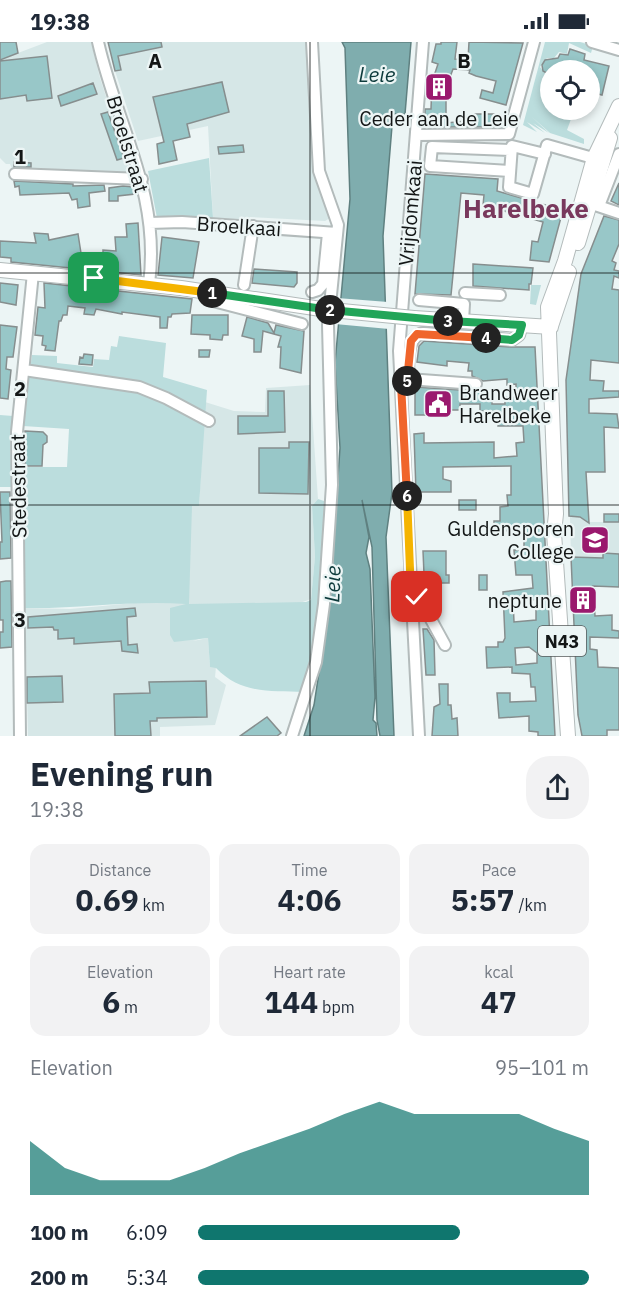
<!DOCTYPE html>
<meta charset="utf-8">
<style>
:root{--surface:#fff;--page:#f2f2f3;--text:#1f2937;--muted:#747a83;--accent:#0f766e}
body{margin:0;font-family:"IBM Plex Sans",sans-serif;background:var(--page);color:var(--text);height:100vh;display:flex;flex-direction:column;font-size:22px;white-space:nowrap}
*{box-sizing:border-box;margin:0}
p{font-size:20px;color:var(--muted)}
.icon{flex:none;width:33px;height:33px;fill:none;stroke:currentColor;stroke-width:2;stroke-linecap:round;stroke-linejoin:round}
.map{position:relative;height:694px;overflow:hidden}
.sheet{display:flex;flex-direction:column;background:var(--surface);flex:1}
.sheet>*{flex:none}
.fabs{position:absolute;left:540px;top:18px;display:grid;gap:12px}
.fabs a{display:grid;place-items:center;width:60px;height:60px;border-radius:50%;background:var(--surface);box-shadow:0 3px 9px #0003;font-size:30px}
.pin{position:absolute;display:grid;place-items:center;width:51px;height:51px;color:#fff;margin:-26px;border-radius:12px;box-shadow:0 3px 9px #0006}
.km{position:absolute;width:30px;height:30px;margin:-15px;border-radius:50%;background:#222;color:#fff;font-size:16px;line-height:30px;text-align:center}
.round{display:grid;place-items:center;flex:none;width:63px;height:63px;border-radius:24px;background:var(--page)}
.summary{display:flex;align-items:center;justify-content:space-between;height:102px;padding:0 30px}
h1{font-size:33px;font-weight:700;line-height:45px}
.stats{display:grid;grid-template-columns:repeat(3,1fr);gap:9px;height:102px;padding:6px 30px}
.stats div{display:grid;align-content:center;border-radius:15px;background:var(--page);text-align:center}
.stats b{font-size:30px;font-weight:700}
.stats small{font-size:16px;font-weight:400}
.stats p{font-size:16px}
.chart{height:168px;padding:12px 30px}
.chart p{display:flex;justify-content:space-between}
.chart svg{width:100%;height:108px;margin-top:6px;fill:var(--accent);opacity:.7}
ul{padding:0 30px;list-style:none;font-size:20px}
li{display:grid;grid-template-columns:96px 72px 1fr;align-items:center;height:45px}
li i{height:15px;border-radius:8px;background:var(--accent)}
.status{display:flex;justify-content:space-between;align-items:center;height:42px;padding:0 30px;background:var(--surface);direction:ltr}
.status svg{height:16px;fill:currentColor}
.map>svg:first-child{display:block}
</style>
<div class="status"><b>19:38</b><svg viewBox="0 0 49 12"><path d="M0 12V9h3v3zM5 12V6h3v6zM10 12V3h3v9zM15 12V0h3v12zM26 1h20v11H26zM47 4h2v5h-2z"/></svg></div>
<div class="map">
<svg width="619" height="694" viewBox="0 0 619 694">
<rect width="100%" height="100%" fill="#ecf5f5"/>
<path fill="#d6e7e7" d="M0 0H16L18 11 47 0H91L100 36 132 135 12 127 10 122H6L0 116Z
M108 0H308L330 176 325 179 250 175 249 179 213 176 208 84 138 99 115 29 121 28 118 10Z
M310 343 318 457 312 464 315 514 311 557 193 599 208 596 210 625H216L215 635 226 643 215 683 160 685V694H28L25 566 70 567 156 559 192 464H199L205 360 234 369 265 370 266 346Z
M570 475H580L588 480H619V529L610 516 571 515Z"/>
<path fill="#bdd" d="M545 0H580L593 4 591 11 569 1 567 12 559 10 554 16H547L540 25 550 37 544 59 550 61V68L574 69 567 88 584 97V102L550 91 532 75 549 91 533 81 545 91 527 80 537 90 523 83Z
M209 116 213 176H157L148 129Z
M531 243H541L536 263 530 262Z
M119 294 166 301 163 335 207 348 199 464H192L189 562 306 560 311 558 315 514 312 464 318 457 324 459C326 523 322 589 304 650 270 649 241 652 216 626L210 625 208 596 174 600 170 593V566L186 562C132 558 79 567 25 566L23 425H67L69 387 23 384 32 313 57 314V321L93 325 94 317 109 318 111 304 117 305Z
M0 373 13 374 10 401 12 445H0Z"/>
<path fill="#7fadae" stroke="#5f8080" stroke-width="1.5" d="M342 0H411L405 72H393L383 194 392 451 386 495 394 694H380L377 678 372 505 362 458 369 495 366 511 370 527 375 655 373 678 376 681 377 694H304L314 663 329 565 340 406 335 321 350 157 345 6Z"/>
<path fill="#ecf5f5" d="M337 256 388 260 389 287 335 282Z"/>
<path fill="#98c7c8" stroke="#868e8e" stroke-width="1.5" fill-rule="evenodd" d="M0 0H16L18 11 0 18Z
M108 0H161L162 5 118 14 121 28 115 29Z
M441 0H457L455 17 468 18 469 0 523 1 506 63 480 56 482 48 493 51 496 39 476 34 469 31 470 28 453 27 442 57H446V81L466 79V74L473 72H499V85H437V83H432V74H425V67H431L432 40 438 22 432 20 436 2H441Z
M570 7 585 12 584 18 609 24 602 53 590 50V28H550V33L543 29 542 23 545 18 558 16 560 12 568 13Z
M47 14 52 56 27 59 26 53 0 57V19Z
M222 40 229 70 187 82 190 95 173 99 177 118 159 122 157 102 164 100 153 55Z
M93 41 97 52 61 64 58 54Z
M108 70 124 116 117 118 101 72Z
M243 103 244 110 219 112 218 105Z
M14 120 31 121V125H14Z
M425 132 498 137 497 149 563 168 549 220 530 218 532 199 538 200 543 180 483 163 484 153 461 151 451 253 415 252Z
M14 139 73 142V144L104 143 105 149 89 151 90 164 78 166 77 157 72 158 69 151 20 153 19 144 15 145Z
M619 141V163L611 159Z
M123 144 134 145 135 152 118 154V159H109V146Z
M604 174 619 178V202L612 219 616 221 614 228 619 229V236L614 234 612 247 619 248V321L591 318 590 338 604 339 603 349H619V355L589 357V371L617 372 619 386 604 385 605 430H586L589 481 580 475 569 474 566 338 581 232Z
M138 181 141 233 11 220V216L0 215V199L36 201 34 191 48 192 49 198 78 192 81 211 96 212H103V208L116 209 115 195H127L126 182Z
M162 195 199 200 193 236 158 233Z
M473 222 533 226 531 242H529V248L473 244Z
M254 227 297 230V241L294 245 252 241Z
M0 241 18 243 16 263 0 260Z
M44 241 192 257 190 271 172 272 171 275H168L167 286H160V275L122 270V272L96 267 94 273 84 272 85 266 68 264 67 273H63L61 279H59L55 309 45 308 46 304 42 303 43 294 35 293 38 265 45 266Z
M192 273H228V293H223L222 298 210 297V293L191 292Z
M247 275 268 281 274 291 276 283 304 289 301 331 280 326 281 305H278L281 294 263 289 261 310H254V297L242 294Z
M0 283 17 285 13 315H7L6 327 11 328 8 357 0 356Z
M424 299 511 305H535L555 694H538V690L529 689V674L499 676 497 651H510V660L536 659 535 645H531L530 632 512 631V625L487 626 486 605H498V600H503L505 596 503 550 533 546 532 533H516L514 508H524V490L494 488V479H500V465L508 464 507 453H511V424L443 425V437L451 439V450H416L414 392 424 391V401L494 400V416L517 414 516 401 524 400 523 384H498V380H493L492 369H480V362H460V368H444V373H415V345L475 349 481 347V355L492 356V362H505V355H516V342L507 343V337L483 339 472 334V329H468L469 321 447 319V324L417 320 419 304ZM513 557 536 558V578L514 580ZM529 605 537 611V621L516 623 515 606Z
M199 308H210L209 315H199Z
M84 312 93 313 92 323 79 322 80 315 83 316Z
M268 349H284L285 390 238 392V374H268Z
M25 389 43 390 47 394V400L43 403 42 424H25Z
M289 400H309L308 452 259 451V406H289Z
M0 450H10L11 516 0 517V500H2Z
M459 458H476V468H459Z
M604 472H619V480H604Z
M423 509H446V533H449V541H421V532H424Z
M603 511 619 512V545L593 544 595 574 612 573V588L619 589V596L590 595V607L597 608 598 625 619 626V688H607V694H582L578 673 571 515 603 516Z
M479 533H487V548H479Z
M6 539H11L12 605 0 606V590H3V578H0V540Z
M135 566 136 574 127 575 128 603 137 602 138 611 122 609 121 599 74 602V596L58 597V588H54L53 585 28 586V575Z
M423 587H427L434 598 435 633H426Z
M62 634 63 660 27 661V635Z
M206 639 207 675 157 676V679H150L151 694H115L114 652 150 651 149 640Z
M439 642H448V663H451L452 677 457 676 458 694H432L434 665 440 662Z
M267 675 281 691 277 694H240Z"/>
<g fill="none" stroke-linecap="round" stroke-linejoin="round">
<g stroke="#b3bbbb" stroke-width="14">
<path id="minor" d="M98 0C117 84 161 152 149 242
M592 0 619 8
M416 93 509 92 534 0
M545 112 512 104 509 145 533 152 547 103 600 118
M510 129 430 124 432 105 512 108
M15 132 142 137
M592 162 619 171
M599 164 619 112
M149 181 182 180 337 191
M244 243 253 184
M312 250 318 248 323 242 328 191
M211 251 213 259 302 282
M465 251 500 253
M419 258 464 262 463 279
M24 328 139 345 166 356 209 379
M408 337 476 342
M401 342 408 337C409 321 405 296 423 291L512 298 519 293 522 283
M411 552 422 561 445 603
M20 694 17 390 33 231
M292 694 316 620 324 562 332 443 328 283 338 183 319 129 312 0
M419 694 399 309 423 0"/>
</g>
<g stroke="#b3bbbb" stroke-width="16">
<path id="major" d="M578 201 610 96
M0 228 181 246 321 267
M414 276 551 285
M551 284 569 230
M568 694 554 491 556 472 548 265 565 219 594 116 619 64"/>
</g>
<use href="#minor" stroke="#fff" stroke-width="10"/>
<use href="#major" stroke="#fff" stroke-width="14"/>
<g stroke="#b3bbbb" stroke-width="16" stroke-linecap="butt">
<path id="major-bridge" d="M321 267 414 276"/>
</g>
<use href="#major-bridge" stroke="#fff" stroke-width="14"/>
</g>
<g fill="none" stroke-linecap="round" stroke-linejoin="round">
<g stroke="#fff" stroke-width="12">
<path id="split-1" d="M94 236 212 251"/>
</g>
<g stroke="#fff" stroke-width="12">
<path id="split-2" d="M212 251 330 268"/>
</g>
<g stroke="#fff" stroke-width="12">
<path id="split-3" d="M330 268 448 279"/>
</g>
<g stroke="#fff" stroke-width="12">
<path id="split-4" d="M448 279 522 283 519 293 512 298 486 296"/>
</g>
<g stroke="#fff" stroke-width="12">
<path id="split-5" d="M407 339 411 299 417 292 486 296"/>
</g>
<g stroke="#fff" stroke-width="12">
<path id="split-6" d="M407 339 401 342 407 454"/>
</g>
<g stroke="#fff" stroke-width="12">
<path id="split-7" d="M407 454 411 552 417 555"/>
</g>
<use href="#split-1" stroke="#f5b400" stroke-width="8"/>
<use href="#split-2" stroke="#22a559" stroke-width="8"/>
<use href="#split-3" stroke="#22a559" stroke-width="8"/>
<use href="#split-4" stroke="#22a559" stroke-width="8"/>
<use href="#split-5" stroke="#f0652b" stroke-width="8"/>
<use href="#split-6" stroke="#f0652b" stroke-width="8"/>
<use href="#split-7" stroke="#f5b400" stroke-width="8"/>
</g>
<path fill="none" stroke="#131616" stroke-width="1.5" stroke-opacity="0.55" d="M310 0V694M0 231H619M0 463H619"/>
<defs>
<g id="building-square" transform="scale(1.5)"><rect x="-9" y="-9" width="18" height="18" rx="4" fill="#9a196e" stroke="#ecf5f5"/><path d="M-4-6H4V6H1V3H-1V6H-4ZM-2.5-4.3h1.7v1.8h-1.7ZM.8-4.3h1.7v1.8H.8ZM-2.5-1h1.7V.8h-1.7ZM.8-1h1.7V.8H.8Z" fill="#fff"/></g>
<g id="civic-square" transform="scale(1.5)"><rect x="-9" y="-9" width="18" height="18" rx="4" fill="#9a196e" stroke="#ecf5f5"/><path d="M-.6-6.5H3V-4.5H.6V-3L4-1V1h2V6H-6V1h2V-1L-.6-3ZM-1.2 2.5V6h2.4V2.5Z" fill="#fff"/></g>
<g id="school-square" transform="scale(1.5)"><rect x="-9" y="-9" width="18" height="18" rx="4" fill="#9a196e" stroke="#ecf5f5"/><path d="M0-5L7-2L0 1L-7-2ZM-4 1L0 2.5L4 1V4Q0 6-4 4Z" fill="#fff"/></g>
</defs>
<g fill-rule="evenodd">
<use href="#building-square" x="439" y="45"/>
<use href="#civic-square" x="438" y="362"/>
<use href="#school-square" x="595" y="498"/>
<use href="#building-square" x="583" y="558"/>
</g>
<g text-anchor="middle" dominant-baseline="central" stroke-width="4.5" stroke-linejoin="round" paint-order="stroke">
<rect fill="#ecf5f5" stroke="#545959" stroke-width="1.5" x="538" y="584" width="48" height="30" rx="4.5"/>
<g font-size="18" font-weight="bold" fill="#131616">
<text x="562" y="599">N43</text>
</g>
<g font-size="20" fill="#131616" stroke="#ecf5f5" text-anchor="end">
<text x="439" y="76" text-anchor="middle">Ceder aan de Leie</text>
<text x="459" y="350" text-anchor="start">Brandweer<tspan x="459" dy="23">Harelbeke</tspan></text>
<text x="574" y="486">Guldensporen<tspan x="574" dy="23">College</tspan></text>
<text x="562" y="558">neptune</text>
</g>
<g font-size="20" fill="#131616" stroke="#ecf5f5">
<text transform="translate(128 102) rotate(73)">Broelstraat</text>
<text transform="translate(410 171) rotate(-85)">Vrijdomkaai</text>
<text transform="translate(239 184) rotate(4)">Broelkaai</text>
<text transform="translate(18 444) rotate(-91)">Stedestraat</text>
</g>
<g font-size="21" font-style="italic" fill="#0e3b3c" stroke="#ecf5f5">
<text x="377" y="32">Leie</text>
<text transform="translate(332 542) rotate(-88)">Leie</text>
</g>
<g font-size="26" font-weight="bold" fill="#79395d" stroke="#ecf5f5">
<text x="526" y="166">Harelbeke</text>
</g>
</g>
<g font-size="20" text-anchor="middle" font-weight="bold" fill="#131616" stroke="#ecf5f5" stroke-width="4.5" stroke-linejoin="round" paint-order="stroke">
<text x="155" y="26">A</text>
<text x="464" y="26">B</text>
<text x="20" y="122">1</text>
<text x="20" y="354">2</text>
<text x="20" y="585">3</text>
</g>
</svg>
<div class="fabs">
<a><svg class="icon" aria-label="locate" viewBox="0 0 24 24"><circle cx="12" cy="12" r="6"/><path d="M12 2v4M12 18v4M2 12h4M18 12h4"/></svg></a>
</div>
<div class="pin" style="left:94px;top:236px;background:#1e9e55"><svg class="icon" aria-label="arrive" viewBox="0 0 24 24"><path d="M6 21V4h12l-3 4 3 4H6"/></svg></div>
<div class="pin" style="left:417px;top:555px;background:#d93025"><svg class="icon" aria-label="check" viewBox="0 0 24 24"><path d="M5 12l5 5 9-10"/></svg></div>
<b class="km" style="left:212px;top:251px">1</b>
<b class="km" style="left:330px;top:268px">2</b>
<b class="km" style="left:448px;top:279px">3</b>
<b class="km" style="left:486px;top:296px">4</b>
<b class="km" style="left:407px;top:339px">5</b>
<b class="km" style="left:407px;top:454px">6</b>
</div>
<section class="sheet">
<div class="summary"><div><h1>Evening run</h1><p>19:38</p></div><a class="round"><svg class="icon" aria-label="share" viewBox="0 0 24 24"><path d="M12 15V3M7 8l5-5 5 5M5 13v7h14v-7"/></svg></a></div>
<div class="stats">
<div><p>Distance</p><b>0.69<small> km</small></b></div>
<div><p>Time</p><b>4:06</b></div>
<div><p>Pace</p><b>5:57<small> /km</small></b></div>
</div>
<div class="stats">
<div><p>Elevation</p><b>6<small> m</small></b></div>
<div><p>Heart rate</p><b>144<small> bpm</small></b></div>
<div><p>kcal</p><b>47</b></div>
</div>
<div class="chart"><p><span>Elevation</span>95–101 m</p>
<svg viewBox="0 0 160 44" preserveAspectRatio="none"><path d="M0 44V22L10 33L20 38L30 38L40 38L50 33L60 27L70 22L80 17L90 11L100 6L110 11L120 11L130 11L140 11L150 17L160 22V44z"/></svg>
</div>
<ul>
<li><b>100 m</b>6:09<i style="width:67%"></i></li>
<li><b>200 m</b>5:34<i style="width:100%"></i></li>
</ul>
</section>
